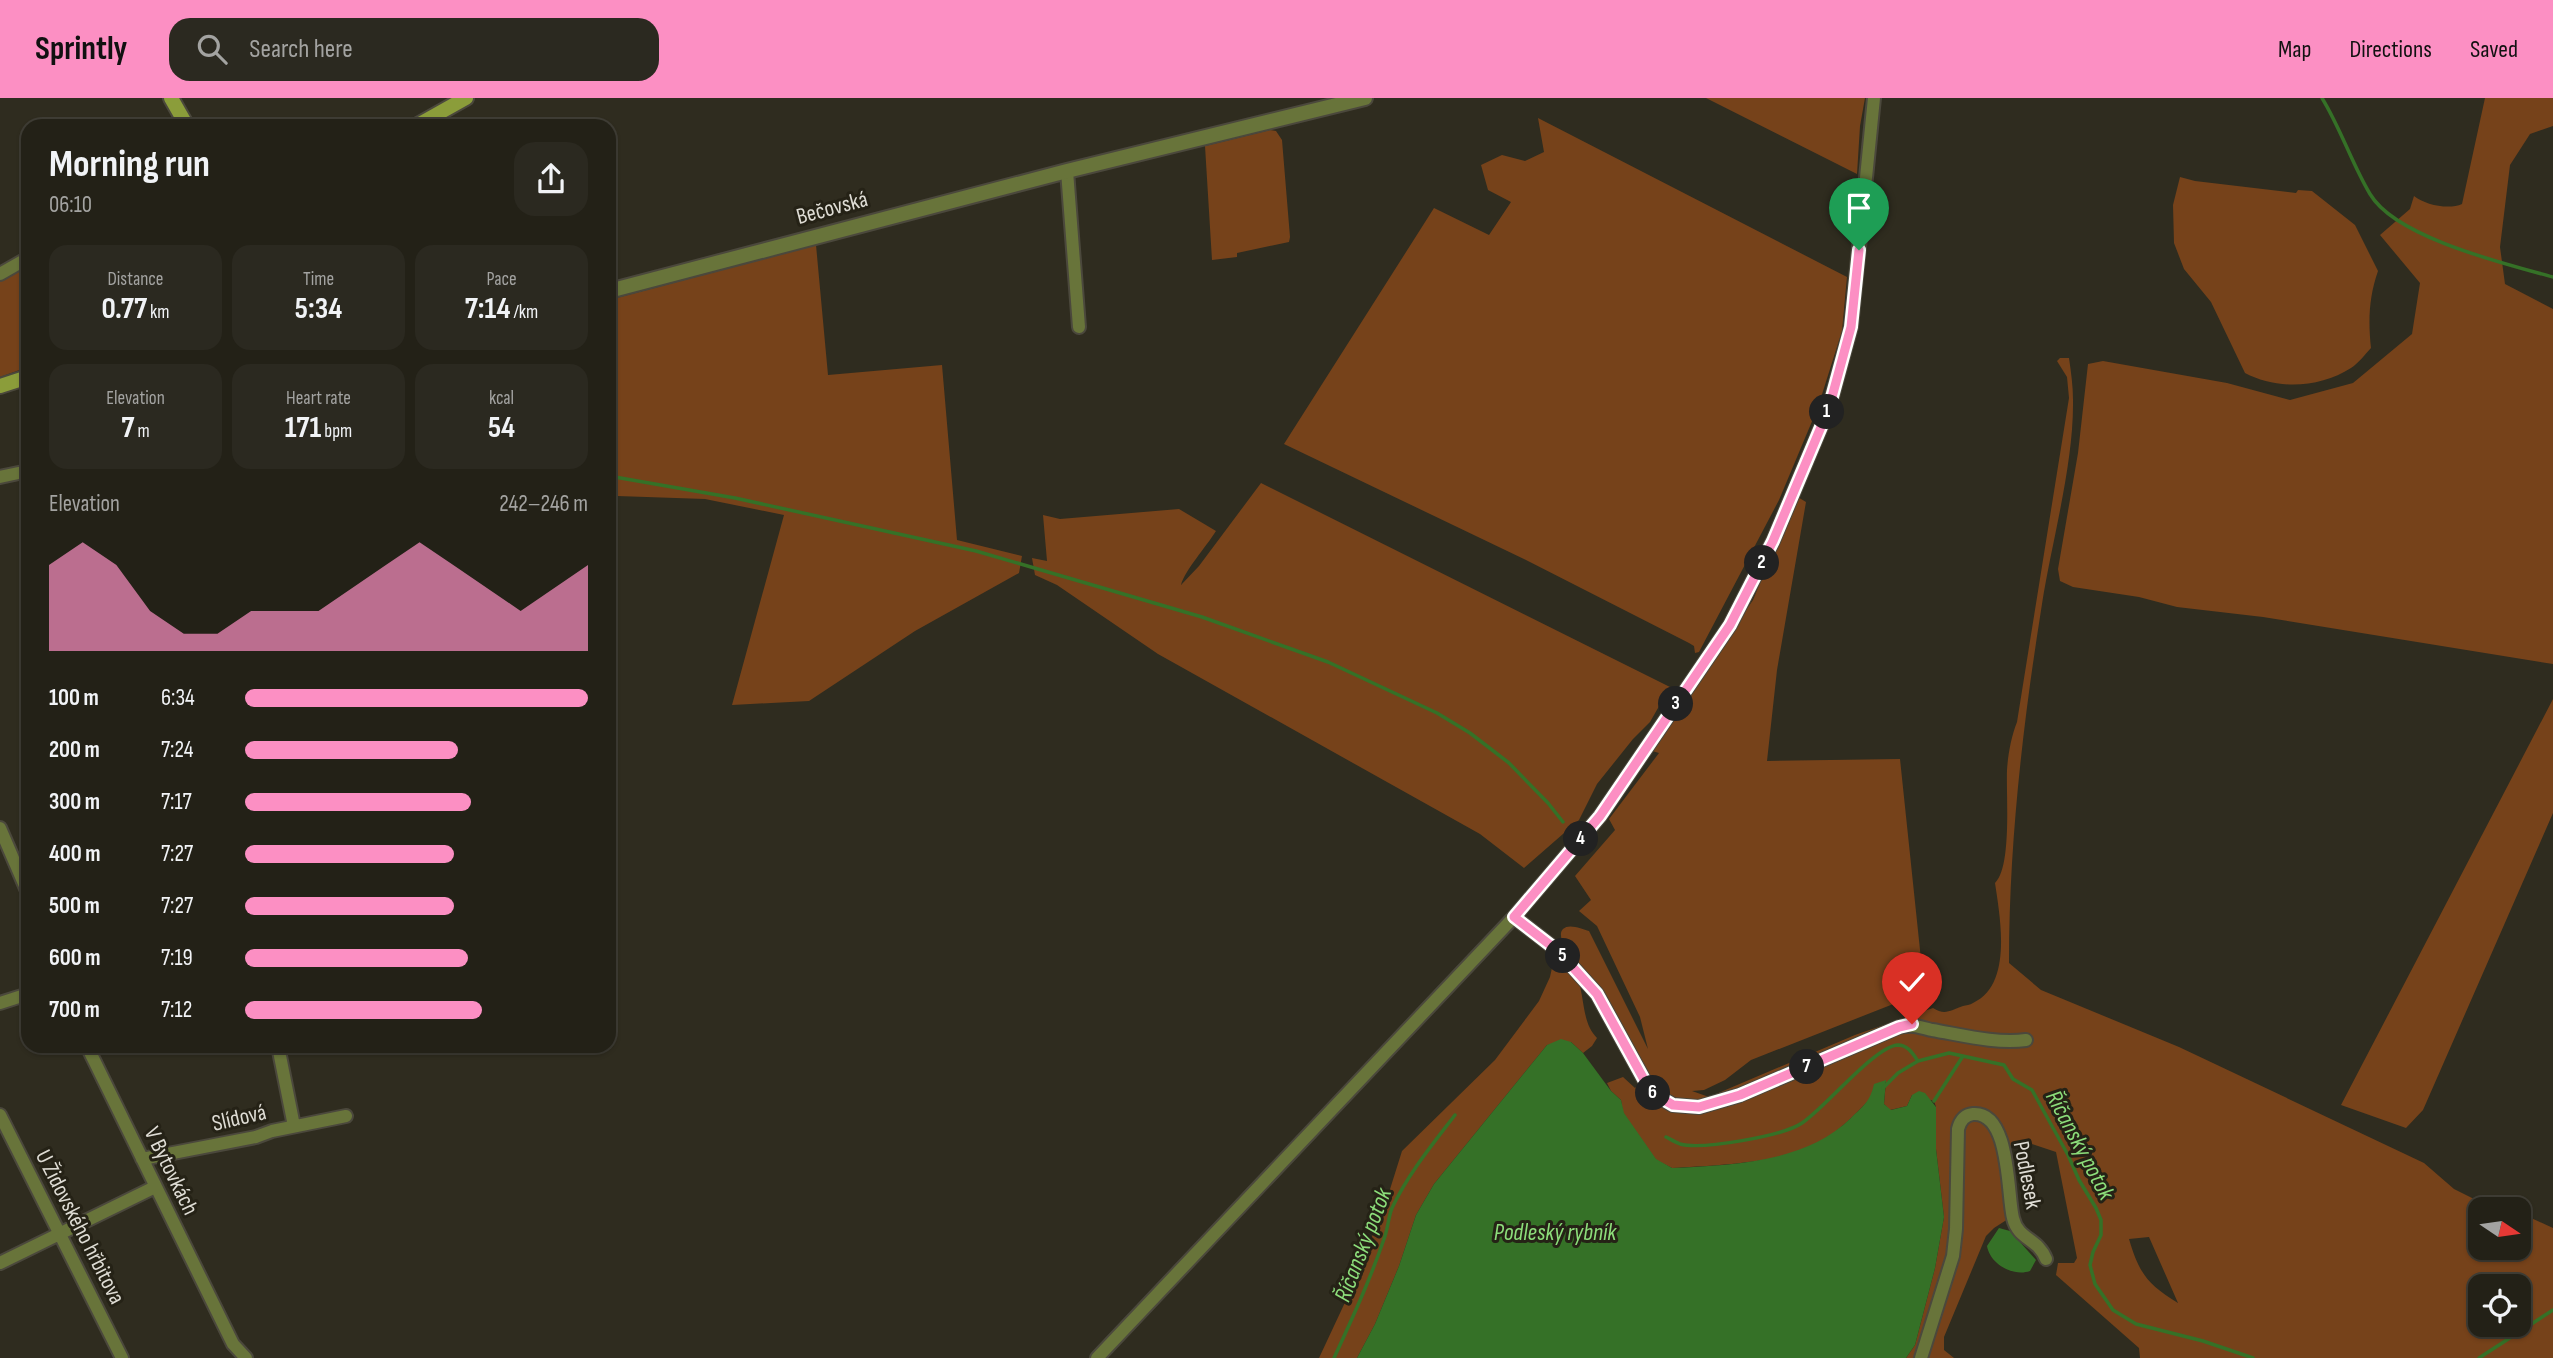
<!DOCTYPE html>
<meta charset="utf-8">
<style>
:root{--surface:#232117;--page:#2b2920;--text:#f1f3f6;--muted:#a3a3a1;--line:#403e36;--accent:#fc8fc3}
body{margin:0;font-family:"Sofia Sans Condensed",sans-serif;background:var(--page);color:var(--text);height:100vh;display:flex;flex-direction:column;font-size:26px;white-space:nowrap}
*{box-sizing:border-box;margin:0}
p{font-size:23px;color:var(--muted)}
.icon{flex:none;width:38px;height:38px;fill:none;stroke:currentColor;stroke-width:2;stroke-linecap:round;stroke-linejoin:round}
.map{position:relative;flex:1;overflow:hidden}
.side{position:absolute;left:21px;top:21px;width:595px;height:934px;display:flex;flex-direction:column;background:var(--surface);border-radius:21px;box-shadow:0 2px 5px #0004,0 0 0 2px var(--line)}
.side>*{flex:none}
.needle{width:46px;rotate:103deg}
.tools{position:absolute;left:2468px;top:1099px;display:grid;gap:14px}
.tools a{display:grid;place-items:center;width:63px;height:63px;border-radius:14px;background:var(--surface);box-shadow:0 2px 5px #0004,0 0 0 2px var(--line);font-size:35px}
.pin{position:absolute;display:grid;place-items:center;width:60px;height:60px;color:#fff;margin:-72px -30px;border-radius:50% 50% 50% 0;rotate:-45deg;box-shadow:0 0 7px #0007}
.pin .icon{rotate:45deg}
.km{position:absolute;width:35px;height:35px;margin:-18px;border-radius:50%;background:#222;color:#fff;font-size:19px;line-height:35px;text-align:center}
.round{display:grid;place-items:center;flex:none;width:74px;height:74px;border-radius:21px;background:var(--page)}
.headline{display:flex;align-items:center;justify-content:space-between;height:119px;padding:0 28px}
h1{font-size:38px;font-weight:700;line-height:52px}
.stats{display:grid;grid-template-columns:repeat(3,1fr);gap:10px;height:119px;padding:7px 28px}
.stats div{display:grid;align-content:center;border-radius:18px;background:var(--page);text-align:center}
.stats b{font-size:30px;font-weight:700}
.stats small{font-size:19px;font-weight:400}
.stats p{font-size:19px}
.chart{height:196px;padding:14px 28px}
.chart p{display:flex;justify-content:space-between}
.chart svg{width:100%;height:126px;margin-top:7px;fill:var(--accent);opacity:.7}
ul{padding:0 28px;list-style:none;font-size:23px}
li{display:grid;grid-template-columns:112px 84px 1fr;align-items:center;height:52px}
li i{height:18px;border-radius:9px;background:var(--accent)}
header{display:flex;align-items:center;gap:42px;box-sizing:border-box;height:98px;padding:0 35px;background:var(--accent);color:#111}
header strong{font-size:33px}
nav{display:flex;gap:38px;margin-inline-start:auto;font-size:24px}
.search{width:490px;height:63px;background:var(--page);display:flex;align-items:center;gap:18px;box-sizing:border-box;padding:0 24px;border-radius:21px;color:var(--muted);font-size:26px}
.map>svg:first-child{display:block}
</style>
<header>
<strong>Sprintly</strong>
<div class="search"><svg class="icon" aria-label="search" viewBox="0 0 24 24"><circle cx="10" cy="10" r="6"/><path d="M15 15l6 6"/></svg>Search here</div>
<nav><a>Map</a><a>Directions</a><a>Saved</a></nav>
</header>
<div class="map">
<svg width="2553" height="1260" viewBox="0 0 2553 1260">
<rect width="100%" height="100%" fill="#2f2c1f"/>
<path fill="#76421a" fill-rule="evenodd" d="M1706 0H1865L1860 28 1857 76Z
M2485 0H2553V28L2530 36 2510 67 2500 149 2505 186 2553 211V566L2263 519 2177 509 2139 499 2073 489 2060 483 2058 471 2078 355 2088 266 2103 263 2227 285 2290 302 2353 285 2412 236 2420 185 2380 137 2410 111 2414 98C2425 107 2449 112 2462 106Z
M1538 20 1847 179 1842 233 1818 309 1779 402 1699 554 1695 555 1694 548 1689 545 1526 462 1284 346 1434 110 1489 137 1511 104 1488 92 1481 67 1502 57 1525 63 1544 54Z
M1270 32 1276 33 1282 42 1290 139 1289 144 1237 155V159L1212 162 1205 48Z
M2180 79 2195 83 2296 95 2298 92 2312 93 2355 127 2378 173C2369 199 2368 222 2371 250 2365 256 2359 265 2351 270 2320 290 2277 292 2245 275L2211 204 2184 171 2174 145 2173 107Z
M816 147 828 277 942 267 957 442 1022 458 1019 475 915 533 809 603 732 607 784 417 705 401 617 398 609 368V202Z
M28 167V269L0 279V182Z
M2060 260H2069C2071 274 2073 288 2073 302 2074 366 2052 442 2042 506 2023 625 2009 745 2009 865L2041 892 2179 949 2424 1065 2454 1091 2490 1109 2491 1101 2513 1111H2480V1150H2518V1114L2553 1130V1260H2140L2139 1250 2056 1177 2058 1165H2074L2077 1160 2056 1054 2020 1042 2010 1048 2014 1090 2008 1121 1994 1130 1986 1138 1944 1239V1252L1954 1260H1906L1915 1247 1935 1170 1944 1119 1936 1051V1009L1934 1003 1912 997 1907 1008 1890 1012 1884 1006 1886 983C1862 1010 1836 1040 1802 1053 1769 1065 1708 1068 1672 1070L1656 1062 1623 1015 1621 1002 1611 993 1607 985 1623 979 1635 990 1646 978C1631 949 1616 908 1594 883 1587 875 1552 842 1563 831 1569 825 1582 831 1589 833L1648 951 1640 919 1597 828 1579 813 1591 802 1575 778 1615 732 1609 721 1659 655 1649 652 1753 502 1796 398 1806 404 1777 572 1767 663 1900 661 1924 890 1906 893 1905 899 1901 903 1751 962 1725 982 1704 992 1692 993 1709 999 1855 937 1933 910C1945 918 1951 912 1963 908 1966 907 1970 907 1973 905 2013 887 2000 819 1995 785 2012 769 2006 697 2007 672 2008 657 2011 639 2017 624L2069 300 2067 279 2057 263ZM2149 1139 2178 1205C2147 1186 2139 1175 2129 1141ZM2480 1188H2518V1227H2480Z
M1261 385 1670 589 1650 624 1633 641 1597 686 1579 722 1524 770 1480 736 1158 556 1057 487 1035 477 1032 460 1047 463 1043 417 1060 421 1179 411 1216 433C1206 449 1185 472 1181 487L1199 468Z
M2553 601V715L2423 1012 2406 1030 2341 1007Z
M1555 856C1561 861 1572 868 1575 875 1586 895 1580 923 1597 940L1592 948 1583 955 1571 944 1547 947 1434 1086 1416 1117 1399 1168 1375 1226 1357 1260H1319L1348 1198 1386 1104 1402 1053 1495 962 1539 903 1550 879Z"/>
<path fill="#357127" d="M1561 941 1571 944 1583 955 1611 993 1621 1002 1624 1015 1656 1061 1672 1070C1732 1067 1805 1065 1851 1020 1863 1008 1870 1004 1874 986L1886 982 1884 1006 1891 1012 1907 1008 1912 997 1919 993 1925 995 1936 1009V1051L1944 1119 1935 1170 1915 1247 1906 1260H1357L1375 1226 1399 1168 1416 1117 1434 1086 1547 947Z
M1999 1130 2010 1133 2036 1162 2030 1173C2013 1179 1990 1166 1987 1148Z"/>
<g fill="none" stroke-linecap="round" stroke-linejoin="round">
<path stroke="#357127" stroke-width="3.5" d="M2322 0C2341 31 2352 66 2370 96 2396 140 2506 166 2553 179
M609 378 735 400 976 453 1202 519 1328 564 1437 615 1470 635 1509 665 1548 705 1563 724
M1883 990 1898 975 1918 963
M1934 1003 1963 958
M1666 1039C1670 1041 1675 1044 1680 1046 1702 1052 1783 1038 1802 1025 1825 1010 1875 948 1898 947 1908 947 1913 956 1918 963L1949 955 2004 967 2013 981 2032 992 2068 1057 2079 1082 2096 1110 2101 1122V1137L2093 1154 2090 1167 2095 1186 2113 1212 2136 1226 2203 1243 2253 1260
M1334 1260C1352 1221 1370 1182 1384 1141 1388 1131 1388 1120 1392 1110 1408 1076 1432 1047 1455 1017
M2479 1260 2553 1212"/>
<g stroke="#4b483c" stroke-width="16">
<path id="minor" d="M1067 73 1079 229
M0 176 28 160
M0 379 28 373
M0 730 28 795
M1514 819 1558 853 1597 896 1647 987 1654 996 1673 1007 1699 1009 1740 997 1899 929C1912 926 1920 929 1932 932 1962 937 1996 946 2026 942
M0 905 28 896
M87 948 233 1246 246 1260
M278 948 294 1028
M0 1017 122 1260
M142 1061 256 1039 272 1033 346 1018
M0 1165 155 1089
M1097 1260 1514 819 1600 718 1730 527 1773 443 1829 310 1851 229 1874 0
M1921 1260 1953 1158 1956 1131 1958 1031C1960 1023 1964 1017 1973 1016 2011 1013 2007 1098 2013 1120 2018 1142 2038 1140 2046 1161"/>
</g>
<g stroke="#4b483c" stroke-width="18">
<path id="tertiary" d="M609 193 1067 73 1365 0"/>
</g>
<g stroke="#4b483c" stroke-width="18">
<path id="secondary" d="M171 0 187 28
M416 28 466 0
M0 288 28 279"/>
</g>
<use href="#minor" stroke="#68743a" stroke-width="12"/>
<use href="#tertiary" stroke="#68743a" stroke-width="14"/>
<use href="#secondary" stroke="#8b9d3a" stroke-width="14"/>
</g>
<g fill="none" stroke-linecap="round" stroke-linejoin="round">
<g stroke="#fff" stroke-width="14">
<path id="route" d="M1859 152 1851 229 1829 310 1773 443 1730 527 1600 718 1514 819 1558 853 1597 896 1647 987 1654 996 1673 1007 1699 1009 1740 997 1899 929 1912 926"/>
</g>
<use href="#route" stroke="#fc8fc3" stroke-width="9"/>
</g>
<g text-anchor="middle" dominant-baseline="central" stroke-width="6" stroke-linejoin="round" paint-order="stroke">
<g font-size="23" fill="#dedcd4" stroke="#252216">
<text transform="translate(832 110) rotate(-15)">Bečovská</text>
<text transform="translate(239 1020) rotate(-13)">Slídová</text>
<text transform="translate(171 1073) rotate(64)">V Bytovkách</text>
<text transform="translate(2027 1077) rotate(79)">Podlesek</text>
<text transform="translate(80 1129) rotate(63)">U Židovského hřbitova</text>
</g>
<g font-size="24" font-style="italic" fill="#8cdd7a" stroke="#252216">
<text transform="translate(2080 1047) rotate(62)">Říčanský potok</text>
<text x="1555" y="1134">Podleský rybník</text>
<text transform="translate(1363 1147) rotate(-69)">Říčanský potok</text>
</g>
</g>
</svg>
<div class="tools">
<a><svg class="needle" viewBox="-14 -14 28 28"><path d="M0-13l5 13h-10z" fill="#e53935"/><path d="M0 13l5-13h-10z" fill="#a3a3a1"/></svg></a>
<a><svg class="icon" aria-label="locate" viewBox="0 0 24 24"><circle cx="12" cy="12" r="6"/><path d="M12 2v4M12 18v4M2 12h4M18 12h4"/></svg></a>
</div>
<div class="pin" style="left:1859px;top:152px;background:#1e9e55"><svg class="icon" aria-label="arrive" viewBox="0 0 24 24"><path d="M6 21V4h12l-3 4 3 4H6"/></svg></div>
<div class="pin" style="left:1912px;top:926px;background:#d93025"><svg class="icon" aria-label="check" viewBox="0 0 24 24"><path d="M5 12l5 5 9-10"/></svg></div>
<b class="km" style="left:1827px;top:314px">1</b>
<b class="km" style="left:1762px;top:465px">2</b>
<b class="km" style="left:1676px;top:606px">3</b>
<b class="km" style="left:1581px;top:741px">4</b>
<b class="km" style="left:1563px;top:858px">5</b>
<b class="km" style="left:1653px;top:995px">6</b>
<b class="km" style="left:1807px;top:969px">7</b>
<section class="side">
<div class="headline"><div><h1>Morning run</h1><p>06:10</p></div><a class="round"><svg class="icon" aria-label="share" viewBox="0 0 24 24"><path d="M12 15V3M7 8l5-5 5 5M5 13v7h14v-7"/></svg></a></div>
<div class="stats">
<div><p>Distance</p><b>0.77<small> km</small></b></div>
<div><p>Time</p><b>5:34</b></div>
<div><p>Pace</p><b>7:14<small> /km</small></b></div>
</div>
<div class="stats">
<div><p>Elevation</p><b>7<small> m</small></b></div>
<div><p>Heart rate</p><b>171<small> bpm</small></b></div>
<div><p>kcal</p><b>54</b></div>
</div>
<div class="chart"><p><span>Elevation</span>242–246 m</p>
<svg viewBox="0 0 160 44" preserveAspectRatio="none"><path d="M0 44V14L10 6L20 14L30 30L40 38L50 38L60 30L70 30L80 30L90 22L100 14L110 6L120 14L130 22L140 30L150 22L160 14V44z"/></svg>
</div>
<ul>
<li><b>100 m</b>6:34<i style="width:100%"></i></li>
<li><b>200 m</b>7:24<i style="width:62%"></i></li>
<li><b>300 m</b>7:17<i style="width:66%"></i></li>
<li><b>400 m</b>7:27<i style="width:61%"></i></li>
<li><b>500 m</b>7:27<i style="width:61%"></i></li>
<li><b>600 m</b>7:19<i style="width:65%"></i></li>
<li><b>700 m</b>7:12<i style="width:69%"></i></li>
</ul>
</section>
</div>
